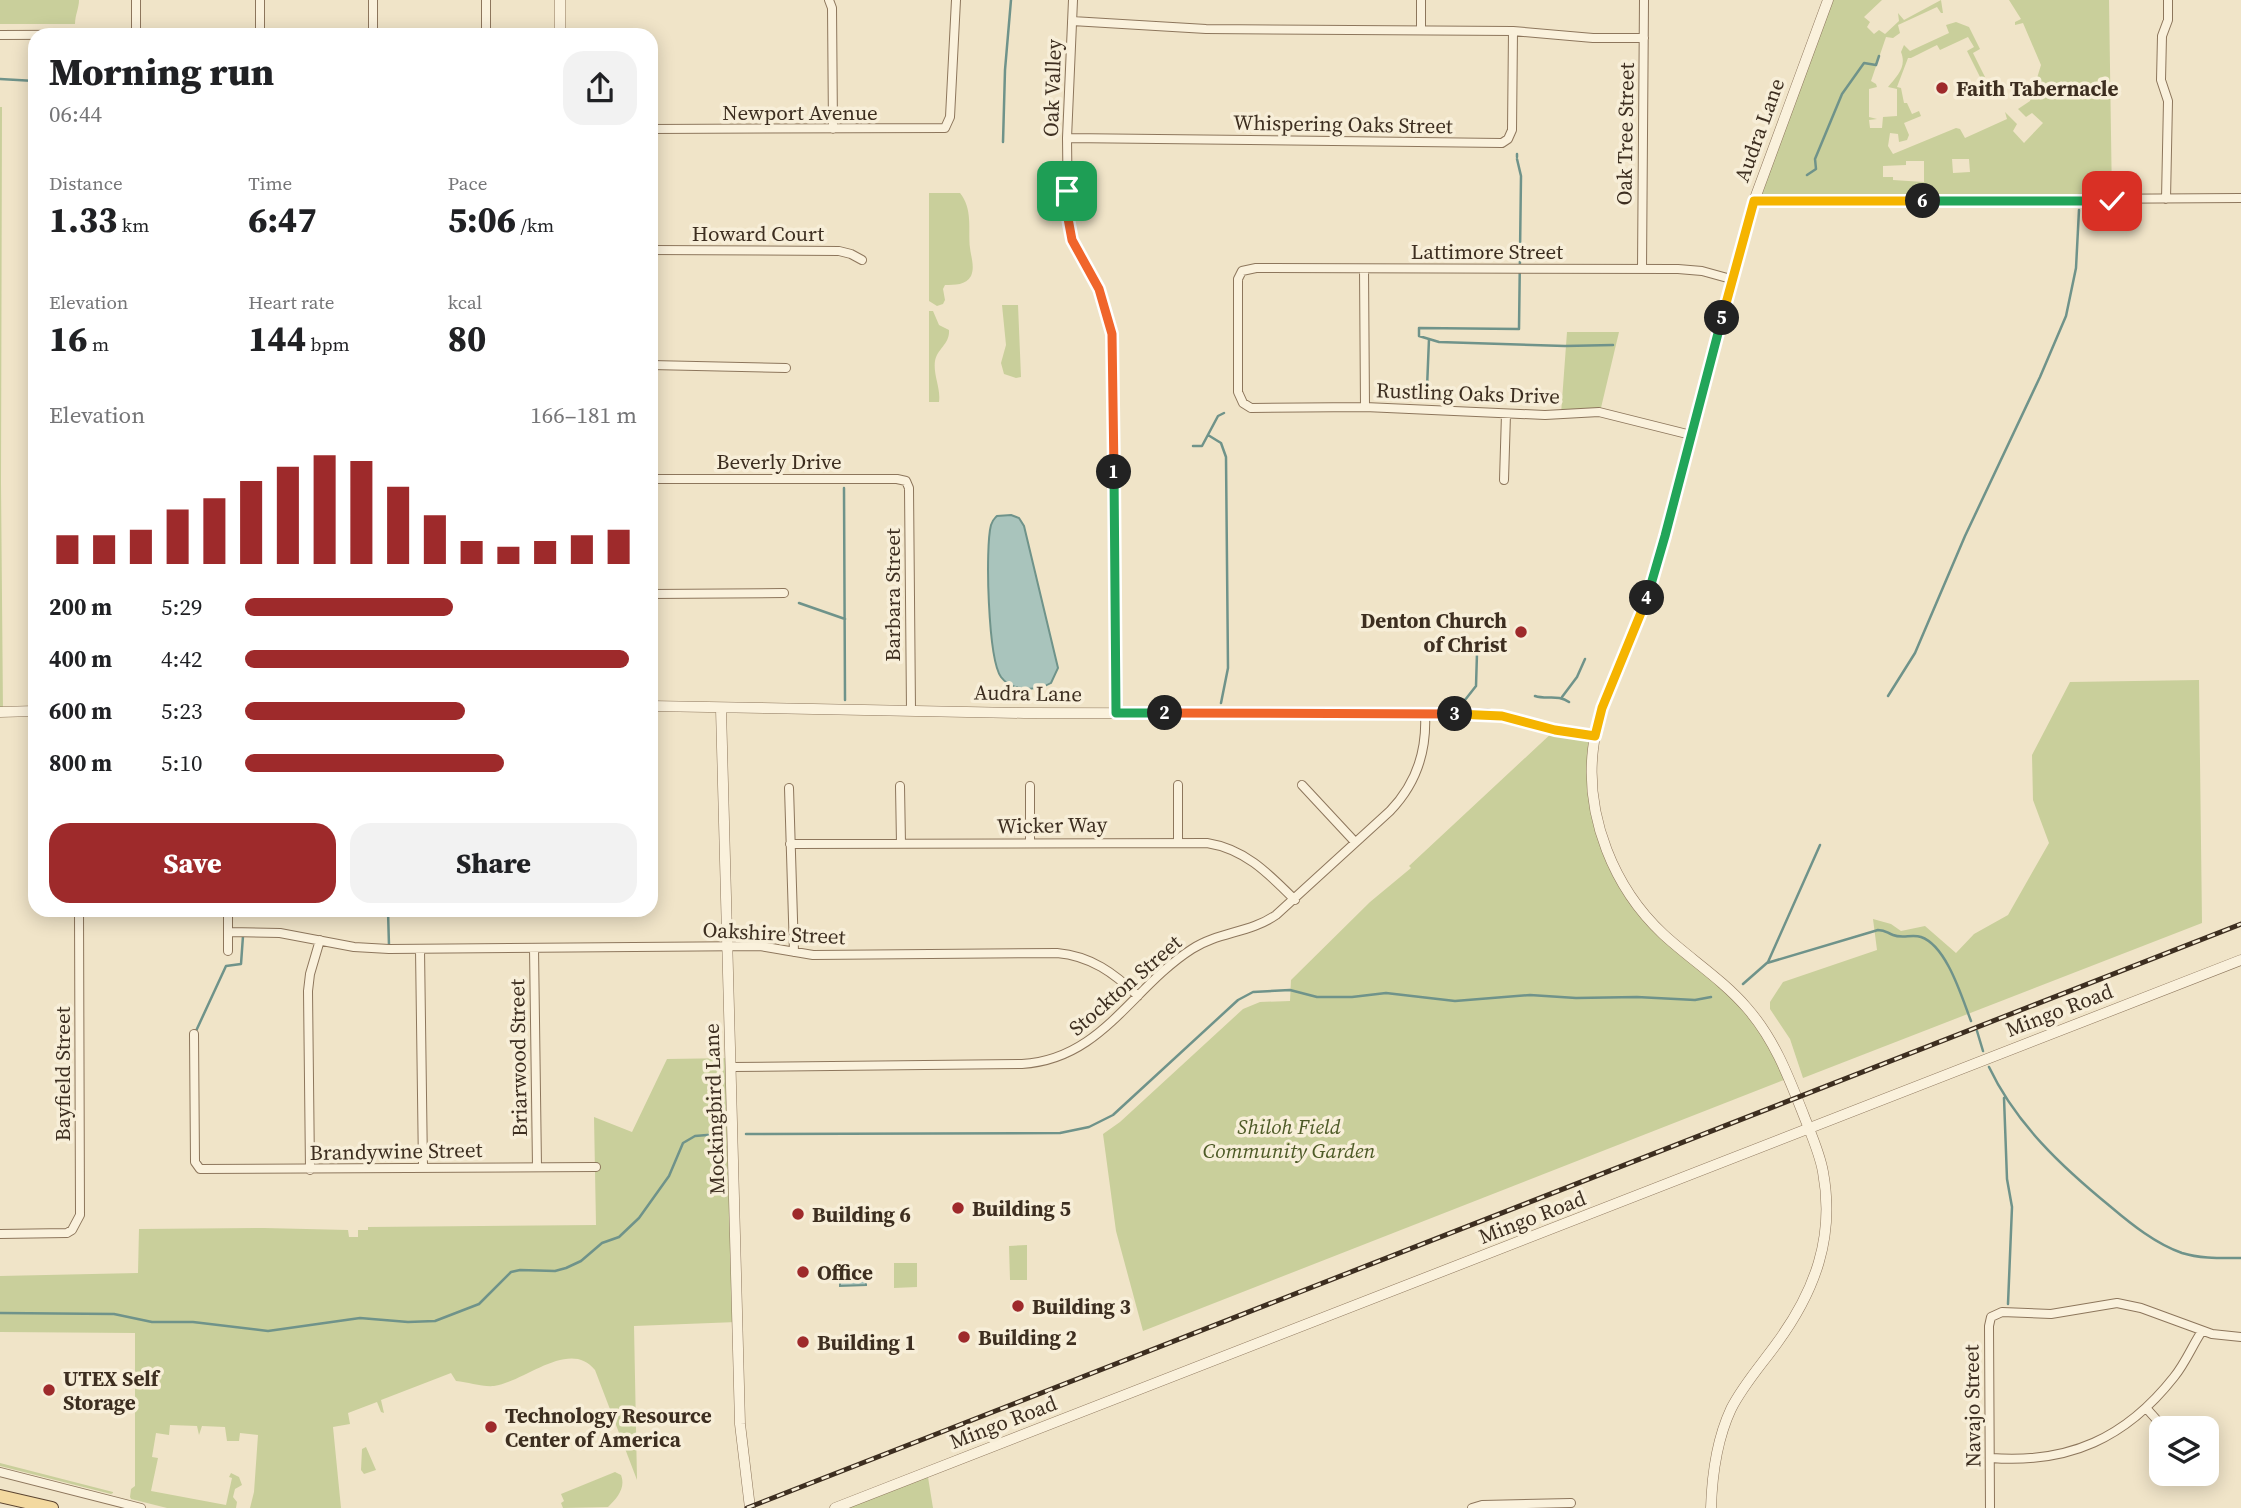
<!DOCTYPE html>
<meta charset="utf-8">
<style>
:root{--surface:#fff;--page:#f2f2f2;--text:#202124;--muted:#757577;--accent:#9e2a2b}
body{margin:0;font-family:"Source Serif 4",serif;background:var(--page);color:var(--text);height:100vh;display:flex;flex-direction:column;font-size:26px;white-space:nowrap}
*{box-sizing:border-box;margin:0}
p{font-size:23px;color:var(--muted)}
.icon{flex:none;width:38px;height:38px;fill:none;stroke:currentColor;stroke-width:2;stroke-linecap:round;stroke-linejoin:round}
.map{position:relative;flex:1;overflow:hidden}
.sheet{position:absolute;left:28px;top:28px;width:630px;height:889px;display:flex;flex-direction:column;background:var(--surface);border-radius:21px;box-shadow:0 4px 18px #0003}
.sheet>*{flex:none}
.buttons{position:absolute;left:2149px;top:1416px;display:grid;gap:14px}
.buttons a{display:grid;place-items:center;width:70px;height:70px;border-radius:14px;background:var(--surface);box-shadow:0 4px 18px #0003;font-size:35px}
.pin{position:absolute;display:grid;place-items:center;width:60px;height:60px;color:#fff;margin:-30px;border-radius:14px;box-shadow:0 4px 10px #0006}
.km{position:absolute;width:35px;height:35px;margin:-18px;border-radius:50%;background:#222;color:#fff;font-size:19px;line-height:35px;text-align:center}
.round{display:grid;place-items:center;flex:none;width:74px;height:74px;border-radius:21px;background:var(--page)}
.overview{display:flex;align-items:center;justify-content:space-between;height:119px;padding:0 21px}
h1{font-size:38px;font-weight:800;line-height:52px}
.figures{display:grid;grid-template-columns:repeat(3,1fr);gap:10px;height:119px;padding:7px 21px}
.figures div{display:grid;align-content:center}
.figures b{font-size:35px;font-weight:800}
.figures small{font-size:19px;font-weight:400}
.figures p{font-size:19px}
.chart{height:196px;padding:14px 21px}
.chart p{display:flex;justify-content:space-between}
.chart svg{width:100%;height:126px;margin-top:7px;stroke:var(--accent);stroke-width:6}
.cta{display:flex;gap:14px;margin-top:auto;padding:14px 21px}
.cta a{flex:1;height:80px;border-radius:21px;background:var(--accent);color:#fff;font-size:28px;font-weight:800;line-height:80px;text-align:center}
.cta a+a{background:var(--page);color:var(--text)}
ul{padding:0 21px;list-style:none;font-size:23px}
li{display:grid;grid-template-columns:112px 84px 1fr;align-items:center;height:52px}
li i{height:18px;border-radius:9px;background:var(--accent)}
.map>svg:first-child{display:block}
</style>
<div class="map">
<svg width="2241" height="1508" viewBox="0 0 2241 1508">
<rect width="100%" height="100%" fill="#f0e4c8"/>
<path fill="#c9cf9b" fill-rule="evenodd" d="M0 0H79C79 8 75 15 75 24H0Z
M1828 0H1882L1864 17 1870 22 1867 27 1874 34 1879 30 1885 34 1899 21 1898 13 1904 20 1941 0 1943 13H1941L1937 7 1898 25 1900 33 1893 38 1886 37 1871 81 1876 84 1877 87 1869 89V117L1877 119 1869 120 1870 128H1882L1883 117 1897 116V89L1888 87C1897 76 1907 67 1901 52L1904 45 1910 51 1949 33 1946 25 1956 22 1969 27 1980 49 1973 53 1985 77 1981 79 1967 51 1974 47 1968 37 1940 50 1937 45 1911 58H1908L1897 87 1901 88 1904 103H1907L1912 114 1919 111 1921 116 1904 123 1909 135 1907 140 1899 142 1898 134 1890 133 1888 146 1893 154 1956 128 1960 129 1965 138 2007 119 2005 112 2017 124 2013 131 2024 143 2043 123 2032 113 2026 117 2018 109 2030 101 2041 65 2023 23 2015 25V22L2021 19 2009 0H2109L2112 201H1754ZM1952 159H1969L1970 172 1953 173ZM1906 161H1924V182L1893 180V177H1883V166L1906 165Z
M0 107H2L1 483 3 712H0Z
M929 193H960C973 209 968 229 970 248 971 257 975 267 971 276 966 285 955 285 945 285L943 289 945 300 943 304 937 306 929 301Z
M1002 305H1018L1021 377 1016 378 1004 374 1001 363 1006 345Z
M929 311H933L939 325 949 330C950 344 937 349 935 361 933 375 941 388 939 402H929Z
M1567 332H1619L1600 412 1561 414Z
M2199 680 2202 923 1803 1078 1790 1039 1770 1009V1002L1783 982 1877 950 1873 919 1891 924 1901 931 1925 926 1956 953 1974 934 2008 915 2049 843 2033 800 2032 755 2070 682Z
M1555 730 1595 736 1592 761 1604 840 1638 906 1736 996 1789 1078 1143 1331 1116 1231 1103 1134 1120 1122 1243 1009 1260 1002 1290 1001 1291 980 1370 902 1411 868 1409 866Z
M732 1058 737 1322 634 1326 637 1480 595 1370C570 1338 524 1382 494 1386 482 1387 468 1382 456 1381L451 1373 381 1400 384 1413 381 1412 377 1402 348 1413 350 1424 333 1427 341 1508H250L254 1492 258 1435 240 1433 239 1441H227L225 1427 202 1426 199 1435 197 1426 170 1425 169 1435 156 1433 152 1457 158 1458 151 1491 226 1505 232 1478 229 1477 231 1473 239 1477 242 1485 235 1489 233 1497 237 1502 236 1508H167L131 1499 130 1497 131 1489 135 1486V1333L0 1332V1276L138 1273 139 1229 264 1228 348 1230 349 1237H358V1230H368V1227L596 1225 594 1117 632 1132 667 1059Z
M1027 1245V1280H1010L1009 1246Z
M894 1263H917V1287L894 1288Z
M366 1447 376 1470 364 1474 361 1470 362 1449Z
M0 1463 113 1492V1493L111 1494 0 1466Z
M927 1471 933 1508H842Z
M615 1472 621 1475C626 1488 617 1498 608 1507L563 1508 561 1503 564 1501 561 1494Z"/>
<path fill="#a9c4bc" stroke="#6f938a" stroke-width="2" d="M1011 515 1019 518 1024 526 1058 668 1051 683C1037 691 1012 692 1001 677 988 659 985 547 991 525 993 519 993 520 997 516Z
M866 1274V1285L840 1286V1276Z"/>
<g fill="none" stroke-linecap="round" stroke-linejoin="round">
<path stroke="#6f938a" stroke-width="2.5" d="M0 79 35 81
M1003 142 1005 70 1011 0
M1517 154V157
M1517 159 1521 176 1519 329 1419 328V336L1439 342 1565 346 1613 345
M1807 175 1816 169 1815 159 1842 94 1864 63 1876 65 1879 56
M1427 388 1429 339
M1208 435 1221 443 1226 457 1228 668 1221 703
M1193 446H1202L1218 416 1224 413
M844 488 845 700
M799 603 845 619
M1535 696C1547 700 1558 694 1569 702
M1888 696 1915 653 1965 536 2040 377 2066 316 2076 268 2079 210
M1562 697 1577 677 1585 659
M1465 700 1476 686 1477 653
M388 910 389 946
M1767 963 1878 930C1886 930 1887 933 1893 935 1902 939 1912 934 1921 937 1947 946 1962 998 1971 1021
M1743 984 1768 962 1820 845
M196 1031 226 966 241 964 243 936
M1977 1031 1983 1051
M1989 1067C2016 1124 2062 1167 2111 1207 2131 1224 2156 1244 2182 1253 2201 1259 2222 1258 2241 1258
M2004 1098 2007 1179 2012 1207 2008 1304
M746 1134 1060 1133 1089 1127 1113 1115 1238 1000 1253 992 1290 990 1317 997H1352L1386 993 1455 1001 1530 995 1576 998 1637 997 1695 1000 1711 997
M0 1313 114 1314 152 1322H193L268 1331 360 1318 408 1322 435 1321 479 1304 511 1272 520 1270 555 1271 566 1268 581 1261 602 1243 619 1237 639 1218 669 1176 683 1143 695 1136 719 1134"/>
<g stroke="#8d765c" stroke-width="10">
<path id="minor" d="M136 0V34
M373 0V34
M486 0V35
M829 0 832 8 833 129
M1073 0 1067 138 1068 222 1075 247 1103 299 1113 342 1116 713
M1421 0V30
M1072 21 1206 29 1513 31 1593 38H1644
M260 34V0
M0 35 486 33
M651 129 945 128 950 117 956 0
M1067 138 1502 143 1508 139 1512 130 1513 31
M2166 199 2168 101 2161 80 2162 36 2168 20V0
M1754 201 2241 198
M651 250 839 251 851 254 862 260
M1364 269 1365 407
M1642 269 1644 0
M651 365 786 368
M1691 435 1599 412 1545 415 1365 407 1251 408 1243 403 1238 392V279L1242 271 1256 268 1678 269 1702 271 1731 279
M651 479H897L906 481 909 488 911 710
M1504 480 1506 414
M651 594 784 593
M1178 785V841
M1302 785 1355 842
M900 786 901 844
M1030 786V843
M789 788 794 952
M790 844 1207 843C1245 849 1268 873 1295 900
M228 932 280 933 354 947 389 949 760 946 813 955 1057 953C1091 956 1114 973 1138 996
M534 948 537 1167
M420 949 423 1168
M228 951V910
M194 1034 195 1162 200 1169 596 1167
M732 1067 1022 1064C1102 1059 1131 988 1192 949 1218 932 1250 933 1276 915L1390 811C1416 784 1427 751 1425 714
M310 1170 308 991 310 974 320 940
M0 1234 67 1233 72 1230 80 1215 79 910
M2147 1409 2164 1428
M1991 1458C2069 1464 2126 1438 2174 1377 2186 1362 2192 1346 2202 1331
M0 1472 141 1508
M1472 1508 1482 1505 1571 1503
M1990 1508 1989 1326 1991 1317 2002 1312 2051 1314 2117 1303 2141 1308 2212 1334 2241 1337"/>
</g>
<g stroke="#8d765c" stroke-width="11">
<path id="tertiary" d="M560 35V0
M651 706 1024 713 1487 714 1502 716 1555 730 1595 736
M721 709 740 1424 750 1508
M0 712 35 711
M835 1508 2241 960
M1711 1508C1712 1475 1717 1439 1731 1409 1743 1385 1762 1364 1777 1343 1815 1291 1835 1237 1823 1172 1820 1154 1811 1134 1804 1116 1789 1078 1775 1040 1747 1008 1723 980 1690 959 1663 934 1614 888 1585 817 1593 749 1597 710 1616 674 1631 638 1642 612 1651 585 1659 557L1754 201 1828 0"/>
</g>
<g stroke="#5b4430" stroke-width="14">
<path id="primary" d="M0 1496 52 1508"/>
</g>
<use href="#minor" stroke="#faf1dc" stroke-width="8"/>
<use href="#tertiary" stroke="#faf1dc" stroke-width="10"/>
<use href="#primary" stroke="#f3d9a0" stroke-width="12"/>
<g stroke="#3d2e20" stroke-width="5">
<path id="rail" d="M747 1508 2241 924"/>
</g>
<use href="#rail" stroke="#f7eed8" stroke-width="2.5" stroke-dasharray="8" stroke-linecap="butt"/>
</g>
<g fill="none" stroke-linecap="round" stroke-linejoin="round">
<g stroke="#fff" stroke-width="14">
<path id="split-1" d="M1067 191V213L1072 240 1099 289 1112 334 1114 472"/>
</g>
<g stroke="#fff" stroke-width="14">
<path id="split-2" d="M1114 472 1116 713H1165"/>
</g>
<g stroke="#fff" stroke-width="14">
<path id="split-3" d="M1165 713 1455 714"/>
</g>
<g stroke="#fff" stroke-width="14">
<path id="split-4" d="M1455 714 1502 716 1555 730 1595 736 1602 708 1647 598"/>
</g>
<g stroke="#fff" stroke-width="14">
<path id="split-5" d="M1647 598 1665 536 1722 318"/>
</g>
<g stroke="#fff" stroke-width="14">
<path id="split-6" d="M1722 318 1754 201H1923"/>
</g>
<g stroke="#fff" stroke-width="14">
<path id="split-7" d="M1923 201H2112"/>
</g>
<use href="#split-1" stroke="#f0652b" stroke-width="9"/>
<use href="#split-2" stroke="#22a559" stroke-width="9"/>
<use href="#split-3" stroke="#f0652b" stroke-width="9"/>
<use href="#split-4" stroke="#f5b400" stroke-width="9"/>
<use href="#split-5" stroke="#22a559" stroke-width="9"/>
<use href="#split-6" stroke="#f5b400" stroke-width="9"/>
<use href="#split-7" stroke="#22a559" stroke-width="9"/>
</g>
<g fill="#9e2a2b" stroke="#f7eed8" stroke-width="2.5">
<circle cx="1942" cy="88" r="7"/>
<circle cx="1521" cy="632" r="7"/>
<circle cx="958" cy="1208" r="7"/>
<circle cx="798" cy="1214" r="7"/>
<circle cx="803" cy="1272" r="7"/>
<circle cx="1018" cy="1306" r="7"/>
<circle cx="964" cy="1337" r="7"/>
<circle cx="803" cy="1342" r="7"/>
<circle cx="49" cy="1390" r="7"/>
<circle cx="491" cy="1427" r="7"/>
</g>
<g text-anchor="middle" dominant-baseline="central" stroke-width="7" stroke-linejoin="round" paint-order="stroke">
<g font-size="21" fill="#3d2e20" stroke="#f7eed8">
<text transform="translate(1052 88) rotate(-88)">Oak Valley</text>
<text x="800" y="112">Newport Avenue</text>
<text transform="translate(1343 124) rotate(1)">Whispering Oaks Street</text>
<text transform="translate(1759 130) rotate(-70)">Audra Lane</text>
<text transform="translate(1625 134) rotate(-89)">Oak Tree Street</text>
<text x="758" y="233">Howard Court</text>
<text x="1487" y="251">Lattimore Street</text>
<text transform="translate(1468 393) rotate(2)">Rustling Oaks Drive</text>
<text x="779" y="461">Beverly Drive</text>
<text transform="translate(892 595) rotate(-90)">Barbara Street</text>
<text transform="translate(1028 693) rotate(1)">Audra Lane</text>
<text transform="translate(1052 825) rotate(-1)">Wicker Way</text>
<text transform="translate(774 933) rotate(3)">Oakshire Street</text>
<text transform="translate(1125 985) rotate(-41)">Stockton Street</text>
<text transform="translate(2059 1010) rotate(-21)">Mingo Road</text>
<text transform="translate(518 1058) rotate(-91)">Briarwood Street</text>
<text transform="translate(62 1074) rotate(-90)">Bayfield Street</text>
<text transform="translate(714 1109) rotate(-92)">Mockingbird Lane</text>
<text transform="translate(396 1151) rotate(-1)">Brandywine Street</text>
<text transform="translate(1532 1217) rotate(-21)">Mingo Road</text>
<text transform="translate(1972 1406) rotate(-91)">Navajo Street</text>
<text transform="translate(1003 1422) rotate(-21)">Mingo Road</text>
</g>
<g font-size="21" font-weight="bold" fill="#3d2e20" stroke="#f7eed8" text-anchor="start">
<text x="1956" y="88">Faith Tabernacle</text>
<text x="1507" y="620" text-anchor="end">Denton Church<tspan x="1507" dy="24">of Christ</tspan></text>
<text x="972" y="1208">Building 5</text>
<text x="812" y="1214">Building 6</text>
<text x="817" y="1272">Office</text>
<text x="1032" y="1306">Building 3</text>
<text x="978" y="1337">Building 2</text>
<text x="817" y="1342">Building 1</text>
<text x="63" y="1378">UTEX Self<tspan x="63" dy="24">Storage</tspan></text>
<text x="505" y="1415">Technology Resource<tspan x="505" dy="24">Center of America</tspan></text>
</g>
<g font-size="21" font-style="italic" fill="#4d5a26" stroke="#f7eed8">
<text x="1289" y="1126">Shiloh Field<tspan x="1289" dy="24">Community Garden</tspan></text>
</g>
</g>
</svg>
<div class="buttons">
<a><svg class="icon" aria-label="layers" viewBox="0 0 24 24"><path d="M12 4l9 5-9 5-9-5zM3 14l9 5 9-5"/></svg></a>
</div>
<div class="pin" style="left:1067px;top:191px;background:#1e9e55"><svg class="icon" aria-label="arrive" viewBox="0 0 24 24"><path d="M6 21V4h12l-3 4 3 4H6"/></svg></div>
<div class="pin" style="left:2112px;top:201px;background:#d93025"><svg class="icon" aria-label="check" viewBox="0 0 24 24"><path d="M5 12l5 5 9-10"/></svg></div>
<b class="km" style="left:1114px;top:472px">1</b>
<b class="km" style="left:1165px;top:713px">2</b>
<b class="km" style="left:1455px;top:714px">3</b>
<b class="km" style="left:1647px;top:598px">4</b>
<b class="km" style="left:1722px;top:318px">5</b>
<b class="km" style="left:1923px;top:201px">6</b>
<section class="sheet">
<div class="overview"><div><h1>Morning run</h1><p>06:44</p></div><a class="round"><svg class="icon" aria-label="share" viewBox="0 0 24 24"><path d="M12 15V3M7 8l5-5 5 5M5 13v7h14v-7"/></svg></a></div>
<div class="figures">
<div><p>Distance</p><b>1.33<small> km</small></b></div>
<div><p>Time</p><b>6:47</b></div>
<div><p>Pace</p><b>5:06<small> /km</small></b></div>
</div>
<div class="figures">
<div><p>Elevation</p><b>16<small> m</small></b></div>
<div><p>Heart rate</p><b>144<small> bpm</small></b></div>
<div><p>kcal</p><b>80</b></div>
</div>
<div class="chart"><p><span>Elevation</span>166–181 m</p>
<svg viewBox="0 0 160 44" preserveAspectRatio="none"><path d="M5 44V34M15 44V34M25 44V32M35 44V25M45 44V21M55 44V15M65 44V10M75 44V6M85 44V8M95 44V17M105 44V27M115 44V36M125 44V38M135 44V36M145 44V34M155 44V32"/></svg>
</div>
<ul>
<li><b>200 m</b>5:29<i style="width:53%"></i></li>
<li><b>400 m</b>4:42<i style="width:98%"></i></li>
<li><b>600 m</b>5:23<i style="width:56%"></i></li>
<li><b>800 m</b>5:10<i style="width:66%"></i></li>
</ul>
<div class="cta"><a>Save</a><a>Share</a></div>
</section>
</div>
